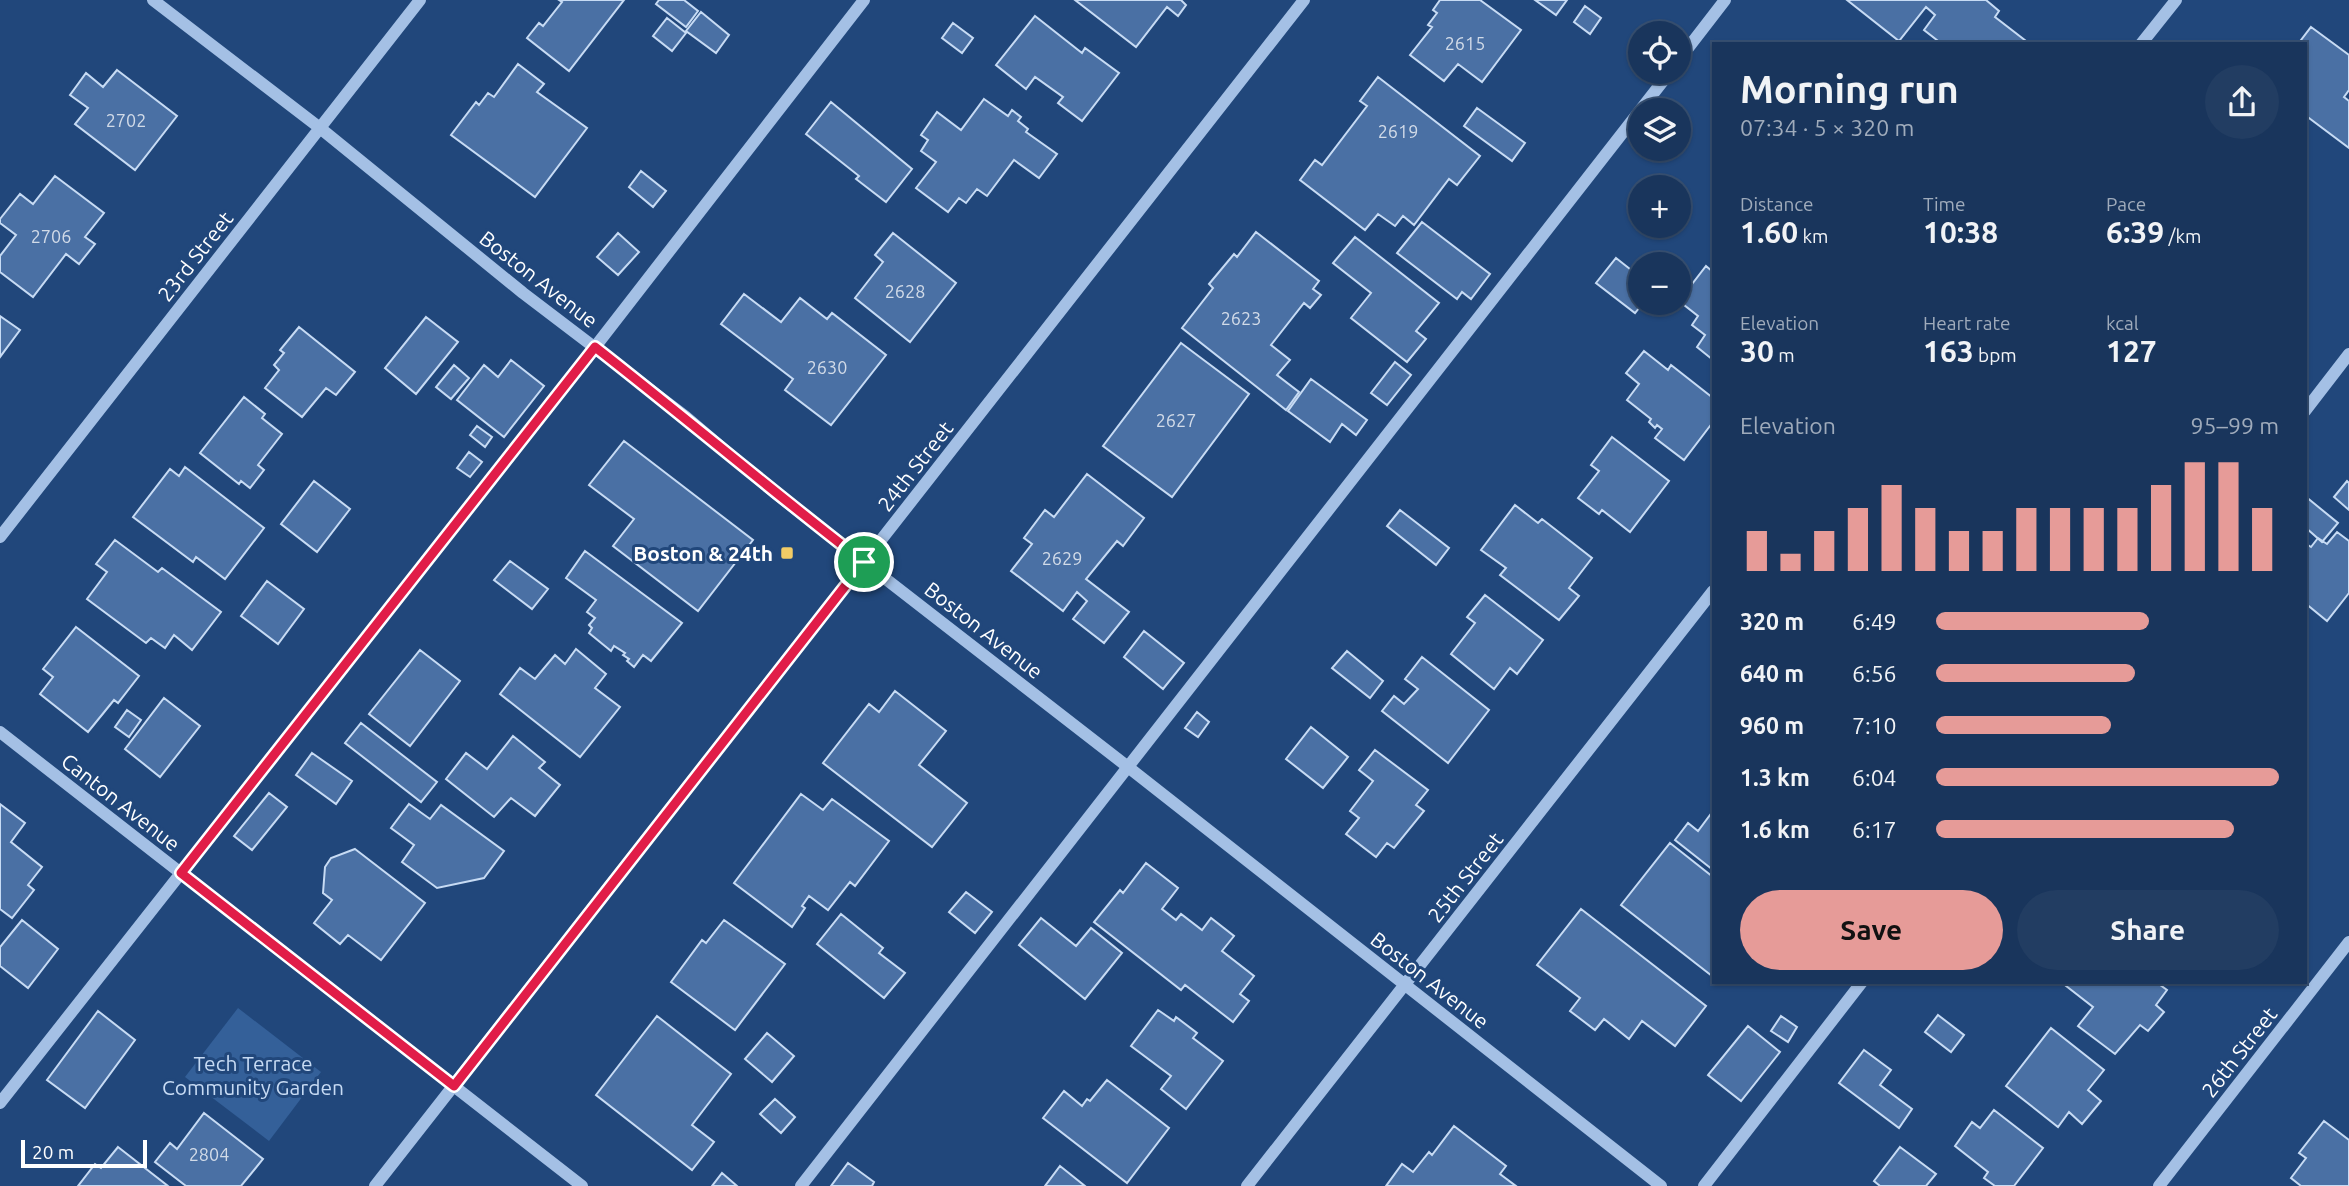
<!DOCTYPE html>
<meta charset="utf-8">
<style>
:root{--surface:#19355c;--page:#223d62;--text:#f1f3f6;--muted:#9fabbb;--line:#375072;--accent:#e69b98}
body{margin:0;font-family:Ubuntu,sans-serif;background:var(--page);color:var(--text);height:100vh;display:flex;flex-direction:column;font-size:26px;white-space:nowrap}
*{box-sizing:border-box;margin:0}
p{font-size:23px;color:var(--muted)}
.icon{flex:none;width:38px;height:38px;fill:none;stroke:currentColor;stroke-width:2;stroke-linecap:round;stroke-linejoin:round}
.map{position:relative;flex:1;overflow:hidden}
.side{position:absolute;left:1712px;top:42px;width:595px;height:942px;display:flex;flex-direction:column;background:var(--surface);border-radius:0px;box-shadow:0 2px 5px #0004,0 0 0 2px var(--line)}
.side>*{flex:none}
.controls{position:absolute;left:1628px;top:21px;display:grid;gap:14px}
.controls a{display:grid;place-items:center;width:63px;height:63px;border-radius:50%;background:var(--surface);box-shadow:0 2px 5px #0004,0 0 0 2px var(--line);font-size:35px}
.scale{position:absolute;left:21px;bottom:18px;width:126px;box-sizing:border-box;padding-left:7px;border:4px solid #fff;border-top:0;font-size:19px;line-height:24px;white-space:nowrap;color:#fff;-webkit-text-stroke:5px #21477b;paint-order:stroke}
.pin{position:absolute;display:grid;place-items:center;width:60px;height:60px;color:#fff;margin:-30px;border:4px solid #fff;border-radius:50%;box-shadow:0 2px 7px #0007}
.round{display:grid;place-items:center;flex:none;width:74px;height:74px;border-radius:37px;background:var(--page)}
.headline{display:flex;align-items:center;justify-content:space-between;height:119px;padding:0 28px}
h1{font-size:38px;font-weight:700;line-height:52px}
.metrics{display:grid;grid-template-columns:repeat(3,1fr);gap:10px;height:119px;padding:7px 28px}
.metrics div{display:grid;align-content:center}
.metrics b{font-size:30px;font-weight:700}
.metrics small{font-size:19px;font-weight:400}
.metrics p{font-size:19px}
.chart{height:196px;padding:14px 28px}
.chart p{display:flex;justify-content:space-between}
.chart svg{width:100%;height:126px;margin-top:7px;stroke:var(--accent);stroke-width:6}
.action{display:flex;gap:14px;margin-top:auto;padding:14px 28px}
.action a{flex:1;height:80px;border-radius:42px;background:var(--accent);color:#111;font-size:28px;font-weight:700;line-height:80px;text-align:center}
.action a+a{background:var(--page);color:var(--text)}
ul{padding:0 28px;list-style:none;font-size:23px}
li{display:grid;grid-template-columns:112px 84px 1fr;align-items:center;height:52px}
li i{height:18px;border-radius:9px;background:var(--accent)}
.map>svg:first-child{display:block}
</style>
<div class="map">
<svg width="2349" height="1186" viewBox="0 0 2349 1186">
<rect width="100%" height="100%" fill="#21477b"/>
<path fill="#346099" d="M238 1008 321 1072 269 1141 185 1077Z"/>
<path fill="#4a70a4" stroke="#c7dbf4" stroke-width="2" d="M559 0H624L569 71 527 38 539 23 543 26 562 2Z
M659 0H684L698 11 686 27 656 4Z
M1075 0H1181L1186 5 1178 16 1167 7 1136 47Z
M1440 0H1480L1521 30 1482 82 1458 64 1444 81 1410 55 1432 27 1428 25 1437 13 1433 10Z
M1535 0H1567L1556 15Z
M1847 0H1986L1999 11 1995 17 2026 41 2024 44H1942L1924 30 1935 15 1926 7 1899 41Z
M1585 6 1601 18 1590 34 1574 22Z
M701 12 729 35 716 53 686 31Z
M1035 16 1082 53 1085 48 1119 73 1082 121 1058 103 1063 97 1035 77 1026 89 996 65Z
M667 18 686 33 672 51 653 36Z
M953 23 973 38 962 53 942 38Z
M2311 27 2349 55V90L2344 97 2349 101V148L2305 115V44H2298Z
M518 64 544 84 537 92 587 128 535 197 451 135 476 102 479 105 488 93 494 97Z
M117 70 177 116 135 170 75 124 88 108 70 95 86 73 103 87Z
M1378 77 1480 156 1457 185 1449 179 1414 225 1403 216 1395 226 1378 214 1365 230 1300 180 1315 160 1322 165 1367 106 1360 101Z
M984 99 1008 116 1012 110 1021 117 1018 121 1028 129 1026 132 1057 154 1039 178 1014 160 987 196 977 189 966 203 959 198 948 212 916 188 936 162 921 151 928 140 921 135 937 112 961 130Z
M831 102 912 169 886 202 856 179 859 176 806 134Z
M1477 108 1525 143 1512 161 1464 126Z
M641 171 666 191 653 207 629 187Z
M55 176 104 213 85 237 95 244 79 264 66 254 33 297 0 272V256L16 235 0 223V219L20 194 33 204Z
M1422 222 1490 274 1471 299 1462 292 1457 299 1397 253Z
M1256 232 1319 281 1313 289 1321 295 1310 308 1304 303 1271 345 1290 360 1277 375 1299 392 1286 410 1182 328 1213 288 1209 284 1234 254 1237 257Z
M618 233 639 252 618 275 597 257Z
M893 233 956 283 910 342 855 298 883 262 875 255Z
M1355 237 1439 303 1416 331 1426 339 1407 362 1351 318 1371 293 1333 263Z
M1616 258 1640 277V303H1643L1635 313 1596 283Z
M1706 266 1713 272V360L1697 347 1705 335 1692 325 1698 316 1679 301Z
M744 294 781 322 800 298 827 319 832 313 886 355 831 425 785 390 793 379 721 324Z
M0 316 20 330 0 357Z
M426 317 458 342 416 394 385 368Z
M299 327 355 372 336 395 326 388 302 417 265 388 279 370 274 365 284 353 280 350Z
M1181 343 1249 394 1172 497 1103 446Z
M1644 351 1668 370 1671 365 1713 398V422L1684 460 1655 438 1662 429 1657 425 1655 428 1649 422 1651 419 1627 400 1639 384 1626 373Z
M511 360 544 386 504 437 457 400 484 365 498 377Z
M1395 362 1411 375 1387 405 1371 393Z
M454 365 469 378 451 399 436 387Z
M1311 379 1367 420 1356 435 1342 424 1330 442 1288 411Z
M244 397 265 414 262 418 282 434 258 465 264 470 250 488 241 481 239 484 200 453Z
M477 426 492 437 485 447 470 435Z
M1612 437 1669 481 1630 532 1602 510 1599 514 1578 498 1599 471 1591 465Z
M624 441 753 540 698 611 613 546 634 519 589 485Z
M469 452 482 462 470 477 457 468Z
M185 467 264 528 225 579 196 557 193 562 133 517 170 469 179 476Z
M1087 474 1144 518 1123 546 1117 541 1086 579 1129 612 1104 643 1073 619 1087 601 1077 592 1063 611 1011 571 1032 544 1024 538 1045 510 1054 517Z
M314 481 350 509 317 552 281 524Z
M2347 481 2349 483V510L2334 497Z
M2305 496 2338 523 2322 542 2305 527Z
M1515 505 1538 523 1542 519 1592 558 1569 588 1579 596 1559 620 1500 575 1506 568 1481 550Z
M1400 510 1449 548 1436 565 1387 526Z
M2337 532 2349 541V593L2327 621 2305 603V549L2308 545 2311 547 2318 538 2327 544Z
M115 540 158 572 162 568 221 612 192 650 174 635 165 648 151 638 146 643 87 599 107 572 96 564Z
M585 551 682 623 651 661 643 655 634 667 627 661 629 659 623 655 625 653 614 646 611 651 589 633 592 628 589 625 595 618 587 612 596 600 566 578Z
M510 561 548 589 532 609 494 580Z
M267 581 304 609 278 644 241 616Z
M1485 595 1543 640 1517 674 1510 668 1494 689 1451 654 1475 623 1467 617Z
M76 627 139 676 118 703 114 700 88 732 40 694 53 677 43 669Z
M1144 631 1184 663 1163 689 1124 657Z
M576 649 606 674 595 688 620 707 580 757 500 694 520 668 535 679 555 655 565 664Z
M420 650 460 681 410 746 369 714Z
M1347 651 1383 681 1370 698 1332 668Z
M1422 657 1489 710 1448 763 1382 711 1394 696 1404 704 1418 689 1405 679Z
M895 691 946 731 919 765 967 803 932 847 823 763 869 704 879 712Z
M164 698 200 726 160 777 125 749Z
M127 710 141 720 129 737 115 727Z
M1197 712 1209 722 1198 737 1185 728Z
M361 723 437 782 421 802 345 743Z
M1311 727 1348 757 1323 788 1286 759Z
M513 736 545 762 539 768 560 785 535 816 511 798 494 817 446 779 466 753 487 769Z
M1375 750 1428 790 1416 805 1424 811 1394 848 1387 843 1376 857 1346 834 1359 818 1350 811 1373 781 1359 770Z
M312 753 352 781 336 804 296 775Z
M269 793 287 807 252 850 234 836Z
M801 794 823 810 832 799 889 841 855 886 850 882 828 910 809 896 802 906 805 908 792 927 734 883Z
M0 804 25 823 11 842 42 867 28 885 34 890 12 918 0 909Z
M409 804 430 819 441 805 504 851 484 878 437 888 402 862 414 845 391 828Z
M1713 811V870L1675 840 1688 823 1698 831Z
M1670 843 1713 877 1712 976 1621 905Z
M355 849 425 903 381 960 348 935 340 944 314 923 332 900 323 893 325 867 331 858Z
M1146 863 1178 888 1162 909 1176 920 1181 914 1202 930 1211 918 1234 936 1222 951 1254 976 1240 994 1249 1001 1233 1022 1185 985 1181 990 1094 922 1120 890 1123 893Z
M966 892 992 912 975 933 949 912Z
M1581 909 1706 1006 1675 1046 1642 1021 1629 1039 1604 1019 1595 1030 1570 1011 1580 998 1537 965Z
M841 914 883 948 879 953 905 973 884 998 817 944Z
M1041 918 1076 946 1091 928 1122 953 1085 999 1019 945Z
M22 920 58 949 28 988 0 966V947Z
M724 920 785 964 735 1030 671 982 702 940 706 943Z
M2061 982H2156L2167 990 2156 1005 2164 1012 2148 1031 2140 1025 2115 1054 2078 1026 2093 1007Z
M1158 1010 1174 1021 1176 1017 1197 1033 1193 1038 1223 1061 1186 1109 1161 1089 1171 1076 1131 1046Z
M98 1011 135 1040 85 1108 47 1080Z
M1938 1015 1964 1035 1951 1052 1925 1032Z
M657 1016 731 1074 692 1125 714 1142 692 1170 596 1095Z
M1781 1016 1797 1027 1788 1042 1771 1031Z
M1748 1026 1780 1052 1741 1101 1708 1075Z
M2051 1028 2104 1070 2088 1090 2101 1101 2082 1124 2069 1112 2058 1127 2006 1086Z
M767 1033 794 1056 772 1082 745 1059Z
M1864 1050 1891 1070 1880 1085 1912 1109 1899 1128 1839 1083Z
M1107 1080 1169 1128 1127 1183 1043 1118 1064 1091 1082 1106 1087 1099 1090 1101Z
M775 1099 795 1117 781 1133 760 1114Z
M1994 1110 2043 1148 2014 1186H1995L1984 1178 1988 1172 1955 1146 1972 1122 1980 1128Z
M204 1113 263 1159 241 1186H186L155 1162 170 1143 177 1149Z
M2324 1121 2349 1140V1186H2301L2291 1178 2306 1158 2299 1153Z
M1454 1126 1506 1166 1500 1174 1516 1186H1386L1402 1164 1413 1172 1429 1152 1432 1155Z
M118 1147 168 1186H78L95 1164 101 1168Z
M1900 1147 1936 1174 1926 1186H1880L1874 1181Z
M848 1163 874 1182 872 1186H831Z
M1060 1166 1085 1186H1045Z
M722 1173 737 1186H712Z"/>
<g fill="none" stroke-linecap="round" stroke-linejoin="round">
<path stroke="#a4c0e5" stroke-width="12" d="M153 0 320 128 523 293 686 417 775 493 1128 767 1661 1186
M2141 44 2176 0
M1678 61 1725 0
M2305 411 2349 354
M0 537 420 0
M0 732 582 1186
M0 1103 595 347 864 0
M375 1186 1304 0
M801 1186 1670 72
M1247 1186 1713 591
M1704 1186 1862 982
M2159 1186 2349 942"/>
</g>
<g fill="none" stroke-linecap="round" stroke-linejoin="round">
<g stroke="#fff" stroke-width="14">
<path id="route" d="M595 347C686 418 773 492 864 562L454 1086 181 873Z"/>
</g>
<use href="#route" stroke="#e11d48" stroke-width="9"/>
</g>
<rect fill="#f2cc66" stroke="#21477b" stroke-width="2.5" x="780" y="546" width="14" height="14" rx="3.5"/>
<g text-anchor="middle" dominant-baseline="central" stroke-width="6" stroke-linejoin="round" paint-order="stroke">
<g font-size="18" fill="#d2dbe8">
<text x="1465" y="43">2615</text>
<text x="126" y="120">2702</text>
<text x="1398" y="131">2619</text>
<text x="51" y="236">2706</text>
<text x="905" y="291">2628</text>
<text x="1241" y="318">2623</text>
<text x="827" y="367">2630</text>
<text x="1176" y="420">2627</text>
<text x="1062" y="558">2629</text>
<text x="209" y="1154">2804</text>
</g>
<g font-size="21" fill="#fff" stroke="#21477b">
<text transform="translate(195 256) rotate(-52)">23rd Street</text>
<text transform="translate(539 279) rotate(38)">Boston Avenue</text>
<text transform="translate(915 466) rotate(-52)">24th Street</text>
<text transform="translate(984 630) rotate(38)">Boston Avenue</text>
<text transform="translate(121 802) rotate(38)">Canton Avenue</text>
<text transform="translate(1465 877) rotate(-52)">25th Street</text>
<text transform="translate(1430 980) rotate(38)">Boston Avenue</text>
<text transform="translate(2239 1052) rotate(-52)">26th Street</text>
</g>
<g font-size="21" font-weight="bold" fill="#fff" stroke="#21477b" text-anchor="end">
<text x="773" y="553">Boston &amp; 24th</text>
</g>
<g font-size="21" fill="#c7dbf4" stroke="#21477b">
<text x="253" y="1063">Tech Terrace<tspan x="253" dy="24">Community Garden</tspan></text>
</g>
</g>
</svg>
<div class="controls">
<a><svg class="icon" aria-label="locate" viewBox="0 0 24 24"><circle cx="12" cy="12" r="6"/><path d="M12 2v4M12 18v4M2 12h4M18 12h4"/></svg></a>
<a><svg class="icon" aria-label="layers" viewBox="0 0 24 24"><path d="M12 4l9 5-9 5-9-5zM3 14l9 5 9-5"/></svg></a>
<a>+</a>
<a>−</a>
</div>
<div class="scale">20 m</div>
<div class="pin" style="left:864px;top:562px;background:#1e9e55"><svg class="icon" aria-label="arrive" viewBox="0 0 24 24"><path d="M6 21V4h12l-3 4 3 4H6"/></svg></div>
<section class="side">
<div class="headline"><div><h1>Morning run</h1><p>07:34 · 5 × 320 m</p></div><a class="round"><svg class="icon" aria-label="share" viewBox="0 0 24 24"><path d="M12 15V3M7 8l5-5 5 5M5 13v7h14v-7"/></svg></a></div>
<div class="metrics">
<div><p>Distance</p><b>1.60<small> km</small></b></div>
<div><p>Time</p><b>10:38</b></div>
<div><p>Pace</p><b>6:39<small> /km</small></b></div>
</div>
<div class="metrics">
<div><p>Elevation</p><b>30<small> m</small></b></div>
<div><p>Heart rate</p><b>163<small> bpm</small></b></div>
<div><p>kcal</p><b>127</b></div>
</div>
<div class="chart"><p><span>Elevation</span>95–99 m</p>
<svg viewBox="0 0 160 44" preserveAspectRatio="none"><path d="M5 44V30M15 44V38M25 44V30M35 44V22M45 44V14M55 44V22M65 44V30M75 44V30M85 44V22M95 44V22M105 44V22M115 44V22M125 44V14M135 44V6M145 44V6M155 44V22"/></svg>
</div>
<ul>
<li><b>320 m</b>6:49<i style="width:62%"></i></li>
<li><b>640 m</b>6:56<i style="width:58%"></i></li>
<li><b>960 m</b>7:10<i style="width:51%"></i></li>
<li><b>1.3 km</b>6:04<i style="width:100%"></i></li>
<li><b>1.6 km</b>6:17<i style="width:87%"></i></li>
</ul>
<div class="action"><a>Save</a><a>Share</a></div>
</section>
</div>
